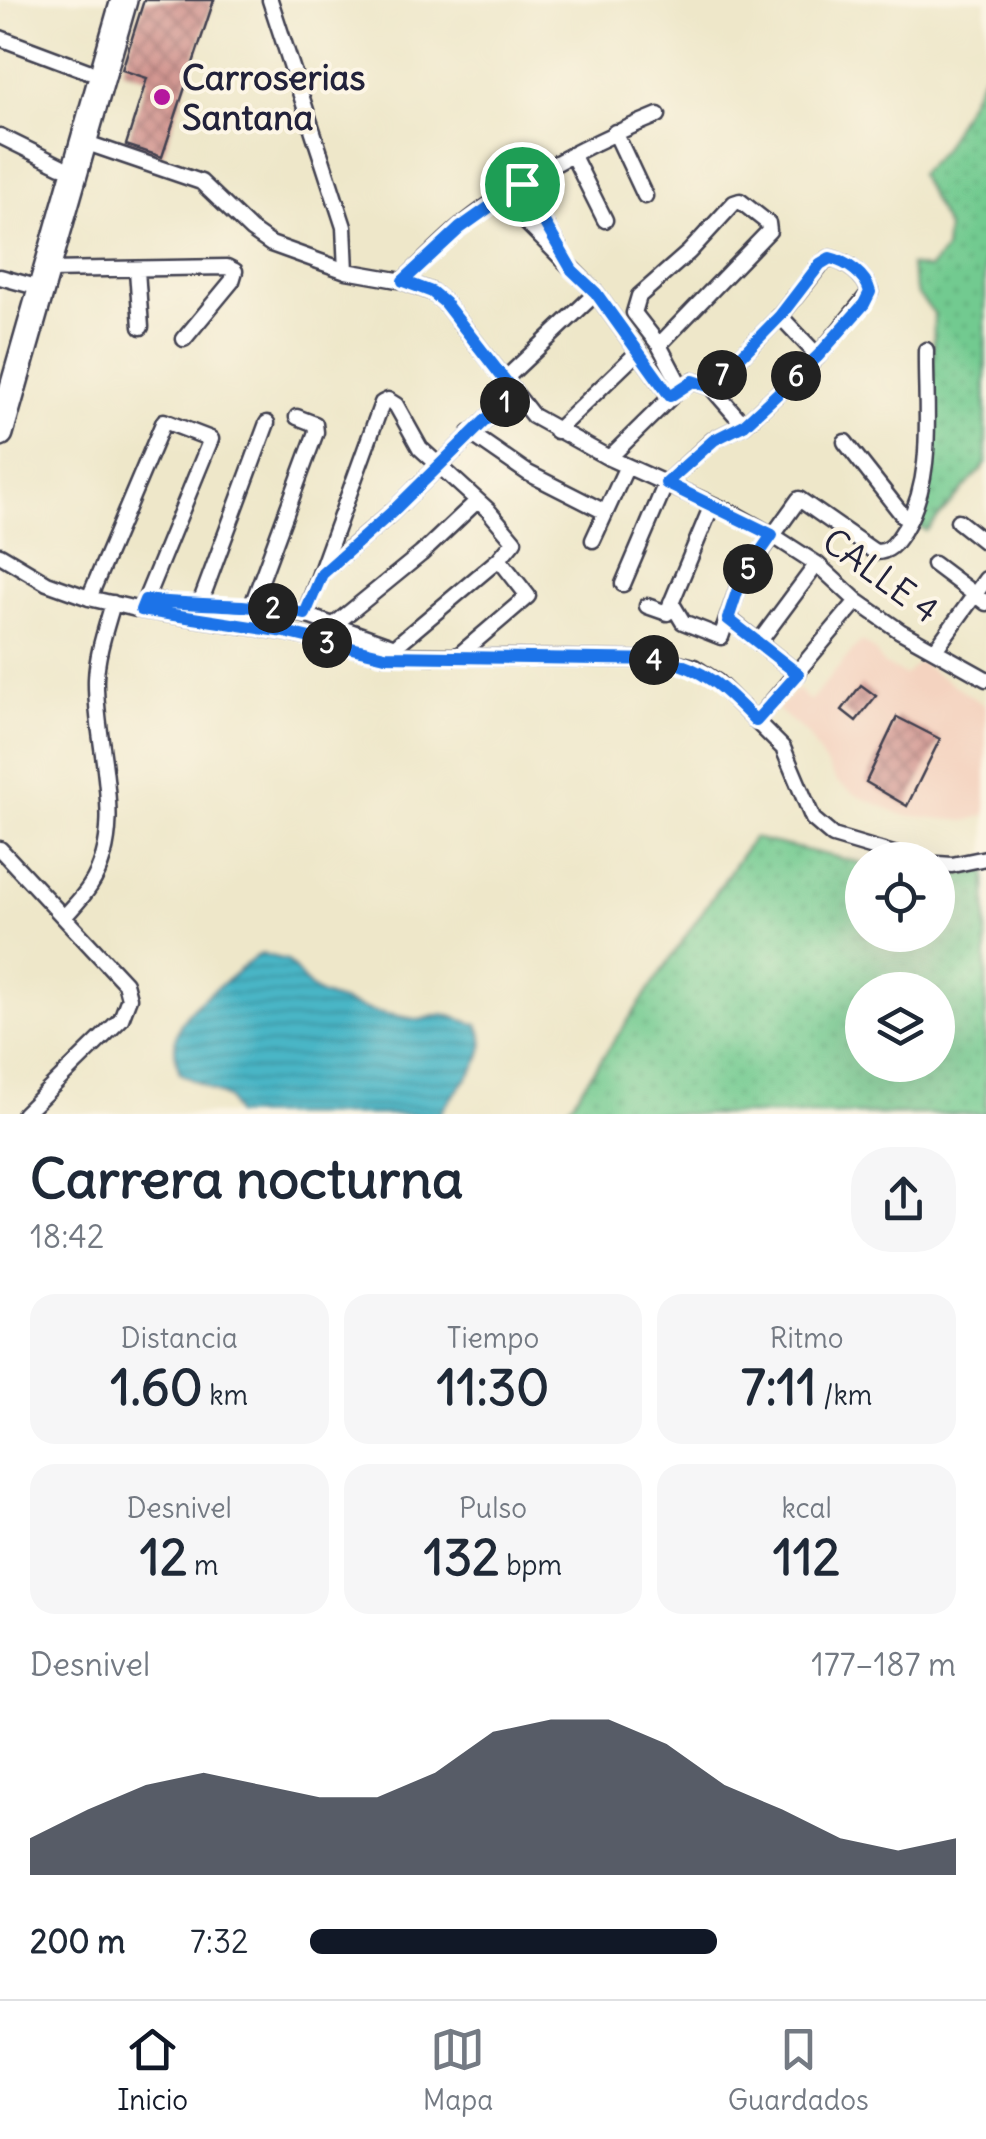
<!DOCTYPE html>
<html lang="es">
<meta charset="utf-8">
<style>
:root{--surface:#fff;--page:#f6f6f7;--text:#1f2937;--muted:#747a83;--line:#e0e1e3;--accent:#111827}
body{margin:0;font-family:Delius,sans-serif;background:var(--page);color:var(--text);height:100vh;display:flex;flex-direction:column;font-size:38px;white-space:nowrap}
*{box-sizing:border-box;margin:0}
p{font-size:32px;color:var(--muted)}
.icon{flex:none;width:55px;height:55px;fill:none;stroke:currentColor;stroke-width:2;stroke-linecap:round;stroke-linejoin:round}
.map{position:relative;height:1114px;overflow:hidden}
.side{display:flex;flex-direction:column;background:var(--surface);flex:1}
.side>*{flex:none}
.controls{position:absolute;left:845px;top:842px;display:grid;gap:20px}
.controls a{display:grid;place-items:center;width:110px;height:110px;border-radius:50%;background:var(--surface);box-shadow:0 10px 40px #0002;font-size:50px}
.pin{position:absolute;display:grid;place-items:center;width:85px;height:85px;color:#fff;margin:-42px;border:5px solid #fff;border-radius:50%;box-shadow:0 2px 10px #0007}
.km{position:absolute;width:50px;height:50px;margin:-25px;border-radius:50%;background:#222;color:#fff;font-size:28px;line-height:50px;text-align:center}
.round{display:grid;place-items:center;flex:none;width:105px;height:105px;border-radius:40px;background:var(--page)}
.headline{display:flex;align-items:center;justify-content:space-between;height:170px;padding:0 30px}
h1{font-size:55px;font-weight:700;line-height:75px}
.metrics{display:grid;grid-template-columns:repeat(3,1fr);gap:15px;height:170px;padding:10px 30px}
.metrics div{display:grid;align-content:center;border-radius:25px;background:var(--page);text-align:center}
.metrics b{font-size:50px;font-weight:700}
.metrics small{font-size:28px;font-weight:400}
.metrics p{font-size:28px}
.chart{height:280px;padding:20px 30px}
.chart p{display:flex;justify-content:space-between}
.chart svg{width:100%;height:180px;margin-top:10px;fill:var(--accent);opacity:.7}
ul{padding:0 30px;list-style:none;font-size:32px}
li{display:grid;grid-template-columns:160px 120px 1fr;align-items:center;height:75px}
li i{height:25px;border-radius:12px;background:var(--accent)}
.tab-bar{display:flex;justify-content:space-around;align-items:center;height:140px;border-top:2px solid var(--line);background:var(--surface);font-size:28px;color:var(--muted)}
.tab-bar a{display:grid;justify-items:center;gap:5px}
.tab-bar .active{color:var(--accent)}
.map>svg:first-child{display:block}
</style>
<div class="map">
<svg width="986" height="1114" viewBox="0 0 986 1114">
<defs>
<pattern id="grass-dots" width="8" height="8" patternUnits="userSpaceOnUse" patternTransform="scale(2.5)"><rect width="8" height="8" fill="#72ca90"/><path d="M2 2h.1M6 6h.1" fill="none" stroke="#62ad7d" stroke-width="1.8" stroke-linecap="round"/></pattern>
<pattern id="water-rules" width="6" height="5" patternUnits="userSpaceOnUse" patternTransform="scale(2.5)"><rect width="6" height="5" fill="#4ab6c6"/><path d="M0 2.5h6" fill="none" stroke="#3d94a2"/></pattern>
<pattern id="building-cross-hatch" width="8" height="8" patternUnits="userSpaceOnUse" patternTransform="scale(2.5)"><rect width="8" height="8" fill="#d29590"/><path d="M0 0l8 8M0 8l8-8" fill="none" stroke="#aa7977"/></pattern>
</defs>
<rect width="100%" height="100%" fill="#fcf5e5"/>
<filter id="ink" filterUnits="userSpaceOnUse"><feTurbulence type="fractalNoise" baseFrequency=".01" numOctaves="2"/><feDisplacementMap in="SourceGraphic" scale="20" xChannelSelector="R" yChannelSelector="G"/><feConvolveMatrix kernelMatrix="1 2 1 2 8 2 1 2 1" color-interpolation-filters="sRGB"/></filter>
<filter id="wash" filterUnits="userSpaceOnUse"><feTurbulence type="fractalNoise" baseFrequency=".0048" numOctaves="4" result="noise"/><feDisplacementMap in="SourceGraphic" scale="40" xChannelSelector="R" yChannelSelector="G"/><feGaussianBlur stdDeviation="2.25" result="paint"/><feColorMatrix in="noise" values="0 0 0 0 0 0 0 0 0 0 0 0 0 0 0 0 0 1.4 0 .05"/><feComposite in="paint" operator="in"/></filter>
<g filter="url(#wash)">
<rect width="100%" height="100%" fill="#eee7c9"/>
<path fill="#f4d3c0" d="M861 641 875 651 883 664 905 675 926 656 923 665 986 706V815L965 821 903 815 858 796 837 782 807 734 777 709 797 689 810 701Z"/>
<path fill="url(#grass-dots)" stroke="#4a7666" stroke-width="2.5" fill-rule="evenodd" d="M984 74 986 464 926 531 916 524 932 476 934 313 917 294 910 265 929 269 945 250 947 228 919 174 942 150Z
M753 838 862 863V935H938V877L986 870V1114H564ZM938 990V1065H862V990Z"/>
<path fill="url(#water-rules)" stroke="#366c80" stroke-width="2.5" d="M262 954 287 960 311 988 322 995 371 1011 420 1020 443 1014 478 1025C497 1060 454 1087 440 1114H235L229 1099 180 1073C162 1023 195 1005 230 978 242 969 247 960 262 954Z"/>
<g id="blocks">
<path fill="url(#building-cross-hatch)" d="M144 0H214L162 157 126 145 147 78 122 70Z
M861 685 876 696 856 721 842 710Z
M897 717 940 739 907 806 866 782Z"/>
</g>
</g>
<g filter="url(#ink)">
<use href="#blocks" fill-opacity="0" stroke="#414050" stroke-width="2.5"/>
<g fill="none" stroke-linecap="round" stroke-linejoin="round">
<g stroke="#414050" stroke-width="19">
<path id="street" d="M270 0 344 227 346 271
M0 38 88 71
M615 132 645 196
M0 136 61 166
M84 142 201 182 251 230 271 244 346 271 403 281 432 292 444 302 533 416 609 458 738 516 772 535 817 564 857 601 900 631 986 679
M573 156 605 220
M521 184 559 248
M502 198 596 293 670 396
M47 270 227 267 235 271 232 281 184 339
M137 270 141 327
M0 277 29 285
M403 281C422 263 440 244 460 227 519 180 589 143 658 115
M780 316 818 356
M659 345 769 231 768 223 740 201 734 203 689 252 639 296 634 313 659 345 681 387
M505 379 596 293
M711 387 744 425
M556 431 639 351
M470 433 528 473 605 512
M845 442 908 522
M609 458 681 387 693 381 711 387
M958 521 986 543
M593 540 627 466
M0 555 47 583 89 598 141 610 285 632 385 655 666 660 694 667 717 682 783 748 813 819 833 836 914 860
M934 564 986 603
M322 573 391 513 514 392
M623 584 666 483 713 440 744 425 818 356 870 292C865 275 847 262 830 258L821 264 780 316 711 387
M89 598 164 421 211 439 141 610
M145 600 199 606 274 608 305 615 395 647
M671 602 683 622 721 637 741 580 799 499 875 552C891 552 896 542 904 530 936 477 925 409 926 350
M252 605 316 432 315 424 297 417
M199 606 267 423
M647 606 667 613 712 505
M305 615 382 403 388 400 396 405 420 448 488 510 514 541 499 559 385 655
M729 619 798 674
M334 625 421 554 476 502
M759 642 817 564
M935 650 986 579
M459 655 528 596 499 559
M756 721 857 601
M0 849 125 983 129 998 121 1019 24 1114
M938 864 952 865 986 858
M65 916C73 907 83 897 90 886 129 826 94 745 96 679 97 653 106 628 113 603"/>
</g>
<g stroke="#414050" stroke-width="30">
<path id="highway" d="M0 433 124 0"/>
</g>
<use href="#street" stroke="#fff" stroke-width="14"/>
<use href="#highway" stroke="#fff" stroke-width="25"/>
</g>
</g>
<g fill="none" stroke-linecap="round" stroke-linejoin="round" filter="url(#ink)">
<g stroke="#fff" stroke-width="20">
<path id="route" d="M522 184 572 270 596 293 670 396 693 381 711 387 780 316 820 264 830 258C847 262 866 275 870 292L864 304 818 356 744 425 714 440 666 483 772 535 741 580 728 619 798 674 756 721C726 691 709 671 666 660L385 656 285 632 141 610 145 600C199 606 252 603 305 614L322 574 391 513 514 392 444 302 432 292 403 281 460 228Z"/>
</g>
<use href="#route" stroke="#1a73e8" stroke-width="12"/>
</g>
<circle fill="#b5179e" stroke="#fcf5e5" stroke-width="4" cx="162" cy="97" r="10"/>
<g text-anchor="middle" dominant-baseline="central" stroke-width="8" stroke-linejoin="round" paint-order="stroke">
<g font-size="35" font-weight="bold" fill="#22223b" stroke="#fcf5e5" text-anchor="start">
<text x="182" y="77">Carroserias<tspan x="182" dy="40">Santana</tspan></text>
</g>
<g font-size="35" fill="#22223b" stroke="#fcf5e5">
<text transform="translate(881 575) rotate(36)">CALLE 4</text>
</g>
</g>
</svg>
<div class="controls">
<a><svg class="icon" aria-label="locate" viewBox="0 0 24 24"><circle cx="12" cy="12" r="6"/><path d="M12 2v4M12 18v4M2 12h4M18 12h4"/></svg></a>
<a><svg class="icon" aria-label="layers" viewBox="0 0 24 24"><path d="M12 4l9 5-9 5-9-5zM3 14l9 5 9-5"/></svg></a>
</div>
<div class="pin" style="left:522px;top:184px;background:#1e9e55"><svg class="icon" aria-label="arrive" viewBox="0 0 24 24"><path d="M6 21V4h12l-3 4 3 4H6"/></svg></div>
<b class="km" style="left:505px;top:402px">1</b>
<b class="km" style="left:273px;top:608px">2</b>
<b class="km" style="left:327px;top:643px">3</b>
<b class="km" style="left:654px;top:660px">4</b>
<b class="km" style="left:748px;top:569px">5</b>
<b class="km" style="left:796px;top:376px">6</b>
<b class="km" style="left:722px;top:375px">7</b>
</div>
<section class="side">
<div class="headline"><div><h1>Carrera nocturna</h1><p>18:42</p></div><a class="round"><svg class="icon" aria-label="share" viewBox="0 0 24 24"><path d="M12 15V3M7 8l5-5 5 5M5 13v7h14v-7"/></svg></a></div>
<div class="metrics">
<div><p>Distancia</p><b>1.60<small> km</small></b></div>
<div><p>Tiempo</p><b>11:30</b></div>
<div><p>Ritmo</p><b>7:11<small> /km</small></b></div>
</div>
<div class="metrics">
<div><p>Desnivel</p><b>12<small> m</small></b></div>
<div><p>Pulso</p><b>132<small> bpm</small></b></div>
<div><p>kcal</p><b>112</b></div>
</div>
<div class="chart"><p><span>Desnivel</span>177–187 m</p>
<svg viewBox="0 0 160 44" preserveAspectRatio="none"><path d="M0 44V35L10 28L20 22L30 19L40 22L50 25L60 25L70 19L80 9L90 6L100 6L110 12L120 22L130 28L140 35L150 38L160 35V44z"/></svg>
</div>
<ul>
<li><b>200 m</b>7:32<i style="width:63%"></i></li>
</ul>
</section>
<nav class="tab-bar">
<a class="active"><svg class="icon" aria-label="home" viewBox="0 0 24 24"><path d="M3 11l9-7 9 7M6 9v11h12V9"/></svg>Inicio</a>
<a><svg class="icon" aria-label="map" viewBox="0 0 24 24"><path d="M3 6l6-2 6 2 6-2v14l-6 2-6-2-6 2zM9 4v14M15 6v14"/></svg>Mapa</a>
<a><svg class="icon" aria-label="saved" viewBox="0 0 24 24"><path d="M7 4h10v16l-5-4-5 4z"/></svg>Guardados</a>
</nav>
